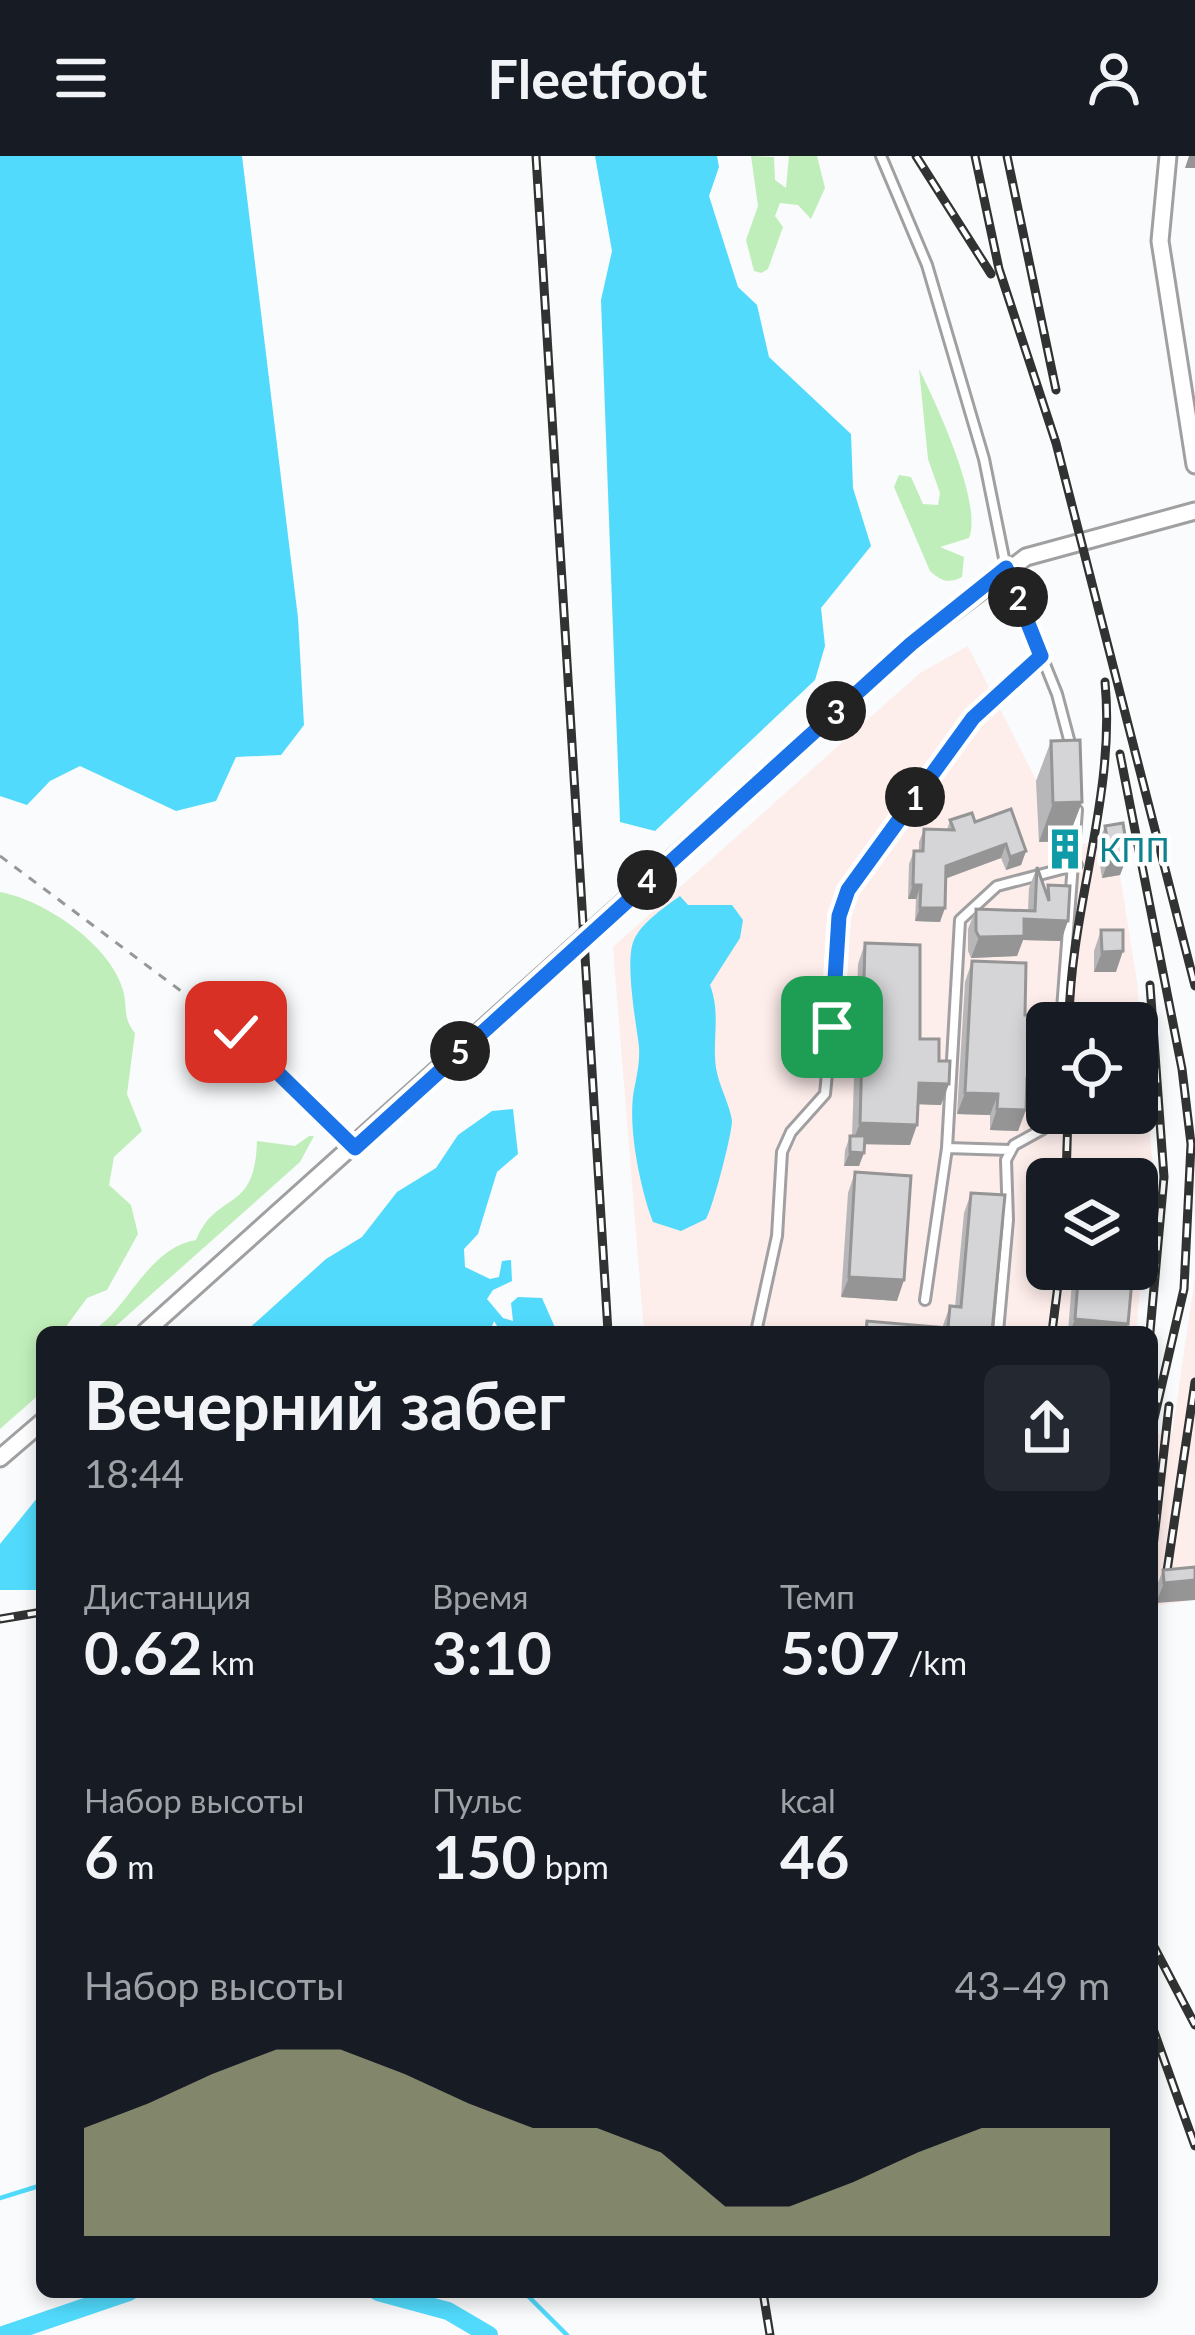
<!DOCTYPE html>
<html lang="ru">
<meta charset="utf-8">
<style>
:root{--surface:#171b24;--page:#242831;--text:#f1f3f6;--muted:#9ea1a6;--accent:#b0b48a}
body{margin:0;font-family:Lato,sans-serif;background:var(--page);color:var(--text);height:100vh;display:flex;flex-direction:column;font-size:45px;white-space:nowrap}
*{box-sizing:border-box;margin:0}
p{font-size:39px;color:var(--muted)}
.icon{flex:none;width:66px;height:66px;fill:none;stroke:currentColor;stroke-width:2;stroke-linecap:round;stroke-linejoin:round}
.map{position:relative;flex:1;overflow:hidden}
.details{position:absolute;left:36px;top:1170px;width:1122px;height:972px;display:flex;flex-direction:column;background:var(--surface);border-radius:18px;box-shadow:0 6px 18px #0003}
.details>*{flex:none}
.fabs{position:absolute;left:1026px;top:846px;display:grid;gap:24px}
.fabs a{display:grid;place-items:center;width:132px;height:132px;border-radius:18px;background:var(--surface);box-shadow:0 6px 18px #0003;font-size:60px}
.pin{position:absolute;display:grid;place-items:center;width:102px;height:102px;color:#fff;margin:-51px;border-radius:24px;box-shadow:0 6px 18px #0006}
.km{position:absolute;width:60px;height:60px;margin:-30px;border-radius:50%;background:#222;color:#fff;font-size:33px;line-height:60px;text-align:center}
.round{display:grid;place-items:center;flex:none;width:126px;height:126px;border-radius:18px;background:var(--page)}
.summary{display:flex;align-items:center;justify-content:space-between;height:204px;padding:0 48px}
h1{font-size:66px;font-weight:700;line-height:90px}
.stats{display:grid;grid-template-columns:repeat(3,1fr);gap:18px;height:204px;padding:12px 48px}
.stats div{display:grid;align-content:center}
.stats b{font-size:60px;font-weight:700}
.stats small{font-size:33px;font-weight:400}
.stats p{font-size:33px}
.chart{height:336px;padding:24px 48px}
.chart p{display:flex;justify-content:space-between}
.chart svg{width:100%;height:216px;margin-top:12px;fill:var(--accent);opacity:.7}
header{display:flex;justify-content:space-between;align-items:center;height:156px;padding:0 48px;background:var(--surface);font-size:54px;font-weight:700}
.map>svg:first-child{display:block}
</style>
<header><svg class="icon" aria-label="menu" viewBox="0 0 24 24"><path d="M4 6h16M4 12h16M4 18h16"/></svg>Fleetfoot<svg class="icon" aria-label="person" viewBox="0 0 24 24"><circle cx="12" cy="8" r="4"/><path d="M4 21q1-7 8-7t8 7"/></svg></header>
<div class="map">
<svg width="1195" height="2179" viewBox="0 0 1195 2179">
<rect width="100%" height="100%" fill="#fafbfc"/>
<path fill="#fdedeb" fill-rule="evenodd" d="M968 490 1036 624H1065L1068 688H1115L1137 826 1152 1002 1136 1176H644L613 791 920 517ZM1047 867H1137V957H1047ZM1047 1023H1137V1113H1047Z
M1195 1121V1444L1152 1450V1307L1158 1278H1172Z"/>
<path fill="#c0eeba" d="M751 0 774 1 775 24 786 32 789 0H817L825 32 811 63 798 49 780 47 775 60 783 71 768 113 761 117 754 115 746 84 758 50Z
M919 213C936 247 983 348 969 382L940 391 964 401 962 421C948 428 941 425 930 415L894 331 899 319 911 321 923 348 938 349 940 337 928 303Z
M0 736C44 744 110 788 123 834 128 852 122 861 135 877L127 938 142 975 114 1001 109 1029 131 1049 138 1078 107 1134 87 1142 62 1176H42V1236L0 1273Z
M309 980H314L300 1006 109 1176H91C129 1153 147 1092 196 1084 218 1033 255 1059 257 985L295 990Z"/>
<path fill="#51dafc" d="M0 0H242L298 462 304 569 281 599 236 601 216 645 176 655 80 610 50 625 27 649 0 640Z
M595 0H717L719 11 709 40 738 131 757 149 769 201 851 278 853 332 871 390 821 452 825 490 815 524 655 675 620 666 601 144 612 95Z
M680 740 688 749H732L743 764 740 782 710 829C721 858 712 883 716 912 719 930 730 949 732 965 732 978 713 1052 706 1063L681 1075 653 1066C640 1032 626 965 635 929 638 914 641 899 638 883 635 861 625 803 634 784 641 767 666 750 680 740Z
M513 953 518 998 497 1016 478 1078 464 1093 465 1111 490 1123 499 1121 502 1105 511 1104 512 1125 493 1134 487 1143 503 1162 513 1165 511 1147 518 1141 542 1142 557 1176H501L494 1165 490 1176H245L326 1103 362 1081 397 1036 436 1012 458 979 492 955Z
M42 1336V1434H0V1388Z"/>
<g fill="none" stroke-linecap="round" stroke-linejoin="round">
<path stroke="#51dafc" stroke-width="4.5" d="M0 2042 42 2029
M524 2136 567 2179"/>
<path stroke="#51dafc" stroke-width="18" d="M378 2136 448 2155 489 2179
M3 2179 129 2136"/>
<g stroke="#a0a0a2" stroke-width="14">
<path id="lane" d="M881 0 927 109 984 303 1006 412 1057 538 1071 591
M1061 867 1077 654
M947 992 1010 994
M925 1144 947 992 960 764 997 730 1077 709
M756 1176 777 1080 782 996 791 976 825 938 844 741 973 562 1041 499
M998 1176 1008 1064 1006 1004 1014 989 1043 973 1055 957"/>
</g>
<g stroke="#a0a0a2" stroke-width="21">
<path id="street" d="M1168 0 1160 85 1195 309
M145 1176 911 488 1026 401 1195 355
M0 1302 42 1266"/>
</g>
<path stroke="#969798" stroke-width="3" stroke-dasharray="9 9" stroke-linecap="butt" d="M0 700 236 876 341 979"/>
<use href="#lane" stroke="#fff" stroke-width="8"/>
<use href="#street" stroke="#fff" stroke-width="15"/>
<g stroke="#313232" stroke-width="9">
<path id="rail" d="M536 0 608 1176
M916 0 991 118
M975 0 999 113 1056 287 1195 830
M1007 0 1056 234
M1120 598 1182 913 1191 988 1184 1133 1152 1271
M1150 829 1164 1021 1150 1176
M1069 867C1070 752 1116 641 1105 526
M1066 1023 1068 957
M1052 1176 1060 1113
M1152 1400 1169 1250
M1167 1415 1195 1226
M0 1463 42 1456
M1152 1787 1195 1869
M1152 1870 1195 1990
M763 2136 770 2179"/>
</g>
<use href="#rail" stroke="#fff" stroke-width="4.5" stroke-dasharray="14" stroke-linecap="butt"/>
</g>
<path fill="#b7b7b9" d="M1051 585 1082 646 1067 685 1039 686 1036 625Z
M950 664 975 666 1026 695 1021 709 1006 714 1001 702 946 722 940 766 915 765 916 743H908L909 708 914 695H919V686L924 673 947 674Z
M1105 670 1128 698 1120 719 1102 722 1097 690Z
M1037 711 1046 736 1048 729 1061 785 1023 784 1017 800 971 802 968 795V773L976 753 1028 754 1029 732Z
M1101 774 1116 816H1094V795Z
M865 787 920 883 939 905 941 949 918 948 910 989 865 988 859 1010H844L845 994 850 980H852L858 808Z
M972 805 1025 859 1047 867V942L1046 944 1026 943 1018 975 990 974V959L957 958 965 826Z
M855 1016 897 1145 841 1141 848 1037Z
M971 1037 992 1176 942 1172 950 1150 955 1151 964 1057Z
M1073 1113H1133L1125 1176H1068Z
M1195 1411 1156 1447 1155 1434 1163 1414Z"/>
<path fill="#959596" d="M1189 0H1195V12H1185Z
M1082 646 1067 685 1039 686 1053 647Z
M1006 688 1001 702 942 724 946 710Z
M1026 695 1021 709 1006 714 1010 701Z
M1128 698 1120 719 1102 722 1110 701Z
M913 729H921L916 743H908Z
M920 752H945L940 766 915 765Z
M1024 763 1068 765 1061 785 1023 784 1017 800 971 802 979 781Z
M1123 795 1116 816H1094L1102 796Z
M1027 922 1047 923 1046 944 1019 943Z
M919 927 949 928 941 949 911 948Z
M965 937 998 938 990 959 957 958Z
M997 953 1026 954 1018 975 990 974Z
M860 967 917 969 910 989 852 988Z
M850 996 864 997 859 1010H844Z
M849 1121 904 1124 897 1145 841 1141Z
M1075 1163 1128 1168 1125 1176H1070Z
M1195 1424V1444L1156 1447 1164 1427Z"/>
<path fill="#d5d5d7" stroke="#959596" stroke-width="3" d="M1080 584 1082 646 1053 647 1051 585Z
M1011 653 1026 695 1010 701 1006 688 946 710 945 752H920L921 729H913L914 695H923L924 673 954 674 950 664 972 657 975 666Z
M1123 667 1128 698 1110 701 1105 670Z
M1037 711 1049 745 1048 729 1070 730 1068 765 1024 763V780L979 781 976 775V753L1035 755Z
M1101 774H1123V795L1102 796Z
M865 787 920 789V883H939V905H950L949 928 919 927 917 969 860 967Z
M972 805 1026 807 1025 859H1053V867H1047V923L1027 922 1026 954 997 953 998 938 965 937Z
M850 980H865L864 997 850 996Z
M855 1016 911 1020 904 1124 849 1121Z
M971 1037 1005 1039 992 1176H866L867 1165 948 1172 950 1150 961 1151Z
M1137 1037H1140L1137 1070Z
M1079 1113H1133L1128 1168 1075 1163Z
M1195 1411V1424L1164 1427 1163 1414Z"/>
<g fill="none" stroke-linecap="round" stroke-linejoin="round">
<g stroke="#fff" stroke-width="24">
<path id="route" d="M236 876 355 992 911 488 1006 412 1041 500 973 562 848 734 839 760 832 871"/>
</g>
<use href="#route" stroke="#1a73e8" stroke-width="15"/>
</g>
<defs>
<g id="building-bare" transform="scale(3.24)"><path d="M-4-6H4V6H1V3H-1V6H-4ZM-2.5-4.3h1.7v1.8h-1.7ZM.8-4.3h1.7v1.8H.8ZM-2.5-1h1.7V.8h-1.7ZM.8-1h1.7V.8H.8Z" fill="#0f9aa8" stroke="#fff" stroke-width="2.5" paint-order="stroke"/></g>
</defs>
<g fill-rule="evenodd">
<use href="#building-bare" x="1065" y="693"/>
</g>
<g text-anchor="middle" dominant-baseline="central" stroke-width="9" stroke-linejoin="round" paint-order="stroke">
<g font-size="33" fill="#0d838f" stroke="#fff" text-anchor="start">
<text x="1099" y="693">КПП</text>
</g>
</g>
</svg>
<div class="fabs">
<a><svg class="icon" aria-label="locate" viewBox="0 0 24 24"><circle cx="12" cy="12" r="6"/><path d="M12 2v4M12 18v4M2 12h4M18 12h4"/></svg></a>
<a><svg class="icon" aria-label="layers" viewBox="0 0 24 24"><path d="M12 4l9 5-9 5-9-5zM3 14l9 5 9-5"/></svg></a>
</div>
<div class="pin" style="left:832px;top:871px;background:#1e9e55"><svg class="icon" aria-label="arrive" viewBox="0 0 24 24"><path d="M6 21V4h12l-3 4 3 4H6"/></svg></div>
<div class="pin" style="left:236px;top:876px;background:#d93025"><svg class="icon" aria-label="check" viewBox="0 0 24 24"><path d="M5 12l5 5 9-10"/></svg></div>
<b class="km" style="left:915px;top:641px">1</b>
<b class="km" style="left:1018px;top:441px">2</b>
<b class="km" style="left:836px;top:555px">3</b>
<b class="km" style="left:647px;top:724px">4</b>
<b class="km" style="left:460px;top:895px">5</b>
<section class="details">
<div class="summary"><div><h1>Вечерний забег</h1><p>18:44</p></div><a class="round"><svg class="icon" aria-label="share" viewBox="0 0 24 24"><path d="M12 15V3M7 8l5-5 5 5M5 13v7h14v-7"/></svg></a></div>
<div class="stats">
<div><p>Дистанция</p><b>0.62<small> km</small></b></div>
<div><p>Время</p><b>3:10</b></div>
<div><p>Темп</p><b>5:07<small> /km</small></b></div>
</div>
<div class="stats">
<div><p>Набор высоты</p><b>6<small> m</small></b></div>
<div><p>Пульс</p><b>150<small> bpm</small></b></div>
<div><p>kcal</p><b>46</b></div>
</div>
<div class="chart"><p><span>Набор высоты</span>43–49 m</p>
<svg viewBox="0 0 160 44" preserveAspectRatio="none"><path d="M0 44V22L10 17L20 11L30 6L40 6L50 11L60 17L70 22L80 22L90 27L100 38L110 38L120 33L130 27L140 22L150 22L160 22V44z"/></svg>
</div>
</section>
</div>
